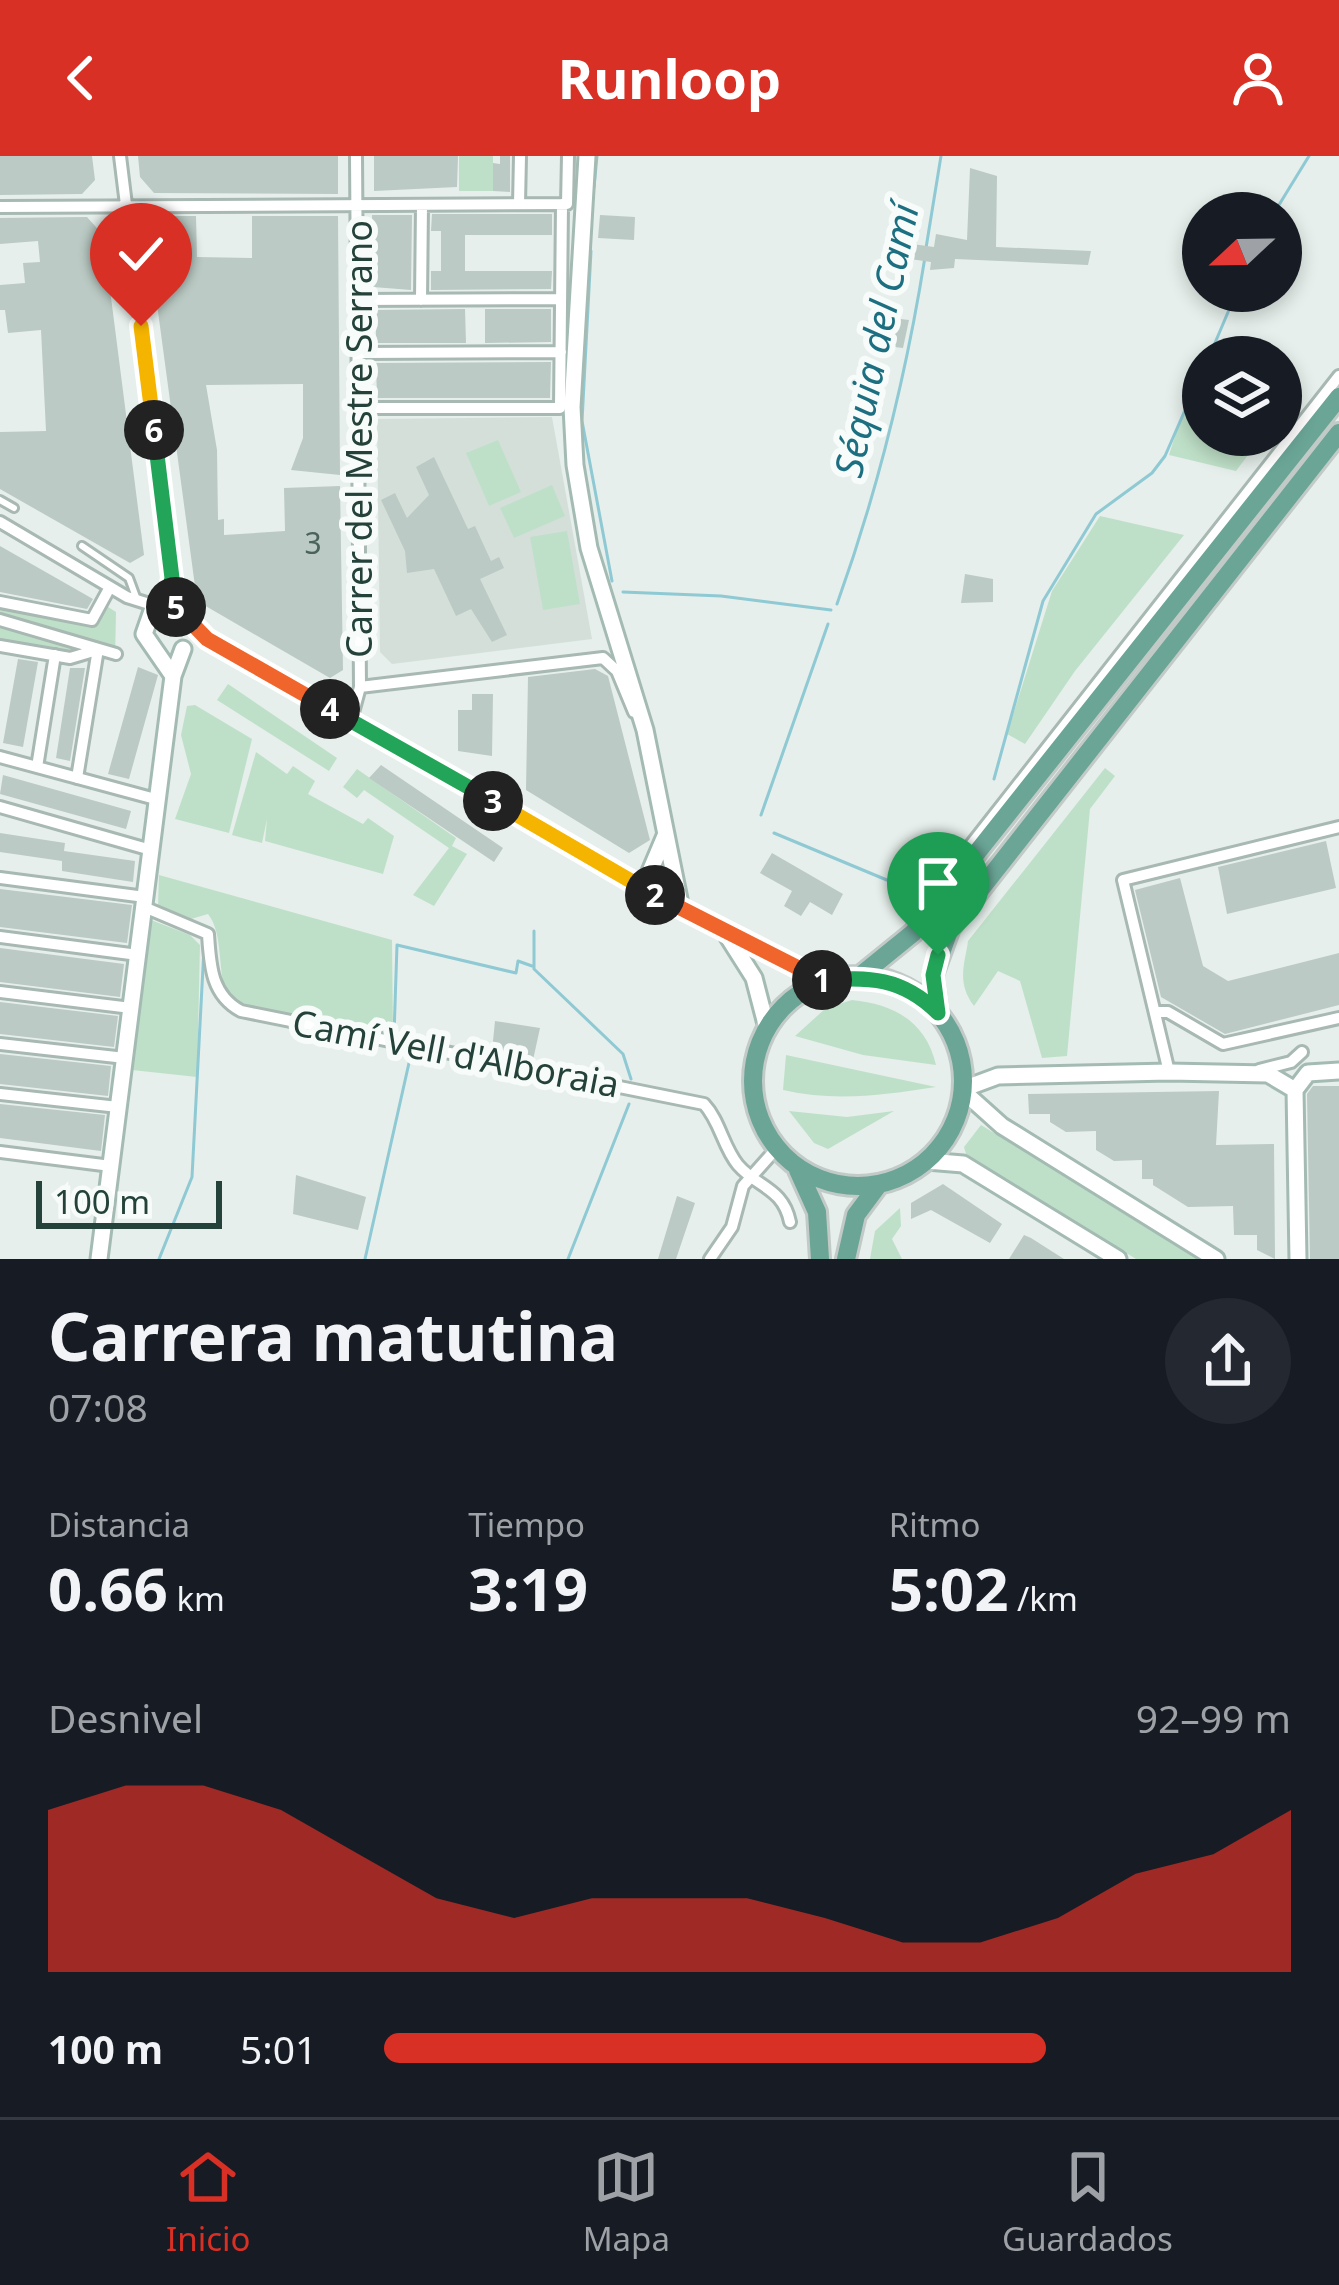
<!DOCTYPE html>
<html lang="es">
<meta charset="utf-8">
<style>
:root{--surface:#171b24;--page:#242831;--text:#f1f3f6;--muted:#9ea1a6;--line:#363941;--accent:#d93025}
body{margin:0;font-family:"Noto Sans",sans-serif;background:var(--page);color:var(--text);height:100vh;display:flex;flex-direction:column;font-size:45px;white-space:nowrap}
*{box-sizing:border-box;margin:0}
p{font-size:39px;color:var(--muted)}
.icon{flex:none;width:66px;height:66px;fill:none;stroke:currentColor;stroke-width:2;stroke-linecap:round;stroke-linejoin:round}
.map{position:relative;height:1103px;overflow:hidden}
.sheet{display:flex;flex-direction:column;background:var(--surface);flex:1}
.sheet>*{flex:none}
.needle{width:78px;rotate:248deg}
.controls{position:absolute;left:1182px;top:36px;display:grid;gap:24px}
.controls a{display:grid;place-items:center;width:120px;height:120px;border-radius:50%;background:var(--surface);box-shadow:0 6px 18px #0003;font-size:60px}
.scale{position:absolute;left:36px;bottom:30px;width:186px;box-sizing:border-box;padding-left:12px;border:6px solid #24423a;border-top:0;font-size:33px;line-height:42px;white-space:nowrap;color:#24423a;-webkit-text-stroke:9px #f7fbf9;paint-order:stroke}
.pin{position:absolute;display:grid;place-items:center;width:102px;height:102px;color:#fff;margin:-123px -51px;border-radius:50% 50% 50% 0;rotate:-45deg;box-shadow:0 0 12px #0007}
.pin .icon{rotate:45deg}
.km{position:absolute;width:60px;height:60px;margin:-30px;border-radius:50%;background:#222;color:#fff;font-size:33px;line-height:60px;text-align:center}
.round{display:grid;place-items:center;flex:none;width:126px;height:126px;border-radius:63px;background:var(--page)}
.overview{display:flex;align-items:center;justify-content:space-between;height:204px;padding:0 48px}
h1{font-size:66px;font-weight:700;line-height:90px}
.figures{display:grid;grid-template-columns:repeat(3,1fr);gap:18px;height:204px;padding:12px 48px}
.figures div{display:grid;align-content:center}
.figures b{font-size:60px;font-weight:700}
.figures small{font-size:33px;font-weight:400}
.figures p{font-size:33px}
.chart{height:336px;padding:24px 48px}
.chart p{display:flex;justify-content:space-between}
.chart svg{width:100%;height:216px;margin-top:12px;fill:var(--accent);opacity:.7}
ul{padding:0 48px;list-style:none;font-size:39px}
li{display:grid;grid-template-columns:192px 144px 1fr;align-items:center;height:90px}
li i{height:30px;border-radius:15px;background:var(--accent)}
header{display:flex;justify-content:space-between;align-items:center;height:156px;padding:0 48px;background:var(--accent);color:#fff;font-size:54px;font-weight:700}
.dock{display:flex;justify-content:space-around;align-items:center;height:168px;border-top:3px solid var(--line);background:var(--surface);font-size:33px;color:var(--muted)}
.dock a{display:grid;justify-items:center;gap:6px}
.dock .selected{color:var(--accent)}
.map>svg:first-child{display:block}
</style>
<header><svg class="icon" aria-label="back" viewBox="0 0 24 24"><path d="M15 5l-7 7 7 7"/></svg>Runloop<svg class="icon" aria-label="person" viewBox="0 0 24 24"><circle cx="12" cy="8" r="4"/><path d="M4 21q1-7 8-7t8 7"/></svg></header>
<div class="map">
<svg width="1339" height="1103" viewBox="0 0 1339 1103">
<rect width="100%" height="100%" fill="#e6efeb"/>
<path fill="#d4dfda" d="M552 261 592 483 392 508 380 496 377 263Z"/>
<path fill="#bfe0c8" d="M459 0H493V35H459Z
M1203 219V279H1263L1236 315 1169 299 1183 255Z
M498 284 521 336 489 350 466 297Z
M552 329 565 360 514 382 500 352Z
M1100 360 1184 379 1075 515 1025 588 1007 578 1052 435Z
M567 375 580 448 543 454 530 381Z
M0 448 92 469 105 449 116 456 115 504 0 495Z
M228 528 337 602 329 615 217 544Z
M195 549 252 583 229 677 175 663 191 618 181 579 187 550Z
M256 596 287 618 293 610 315 625 308 638 363 668 368 662 394 680 383 718 265 685 267 663 262 687 232 679Z
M1105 612 1115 620 1090 653 1067 900 1042 902 1020 825 998 815 974 850C956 826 965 808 968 785Z
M357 613 456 682 452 690 467 698 434 750 413 739 449 692 364 634 357 642 343 631Z
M159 719 392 784 393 879 250 851 227 840C217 816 224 778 208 758L191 763 158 750Z
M151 764 190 779 200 789 197 921 132 914Z
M852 844C893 848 926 865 936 909L863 899 795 880 826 852Z
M786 899 936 931C884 939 835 946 783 934Z
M789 955 847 961 894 955 828 993 814 987Z
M981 969 1198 1103H1136L966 998 964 991Z
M900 1052 901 1070 892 1083 902 1103H870L875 1075Z"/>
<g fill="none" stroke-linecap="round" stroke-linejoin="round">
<path stroke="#8ec9d4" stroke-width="3" d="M594 31 597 0
M1274 57 1309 0
M926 92 941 0
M591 95 582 265 612 425
M1209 201 1237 135
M623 436 721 440 831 454
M837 448C878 334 906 220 925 101
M994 623 1043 445 1096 358 1152 317 1165 300 1203 213
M761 659 828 468
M774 677 918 737
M534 775V813L623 898 631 923
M414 884 394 879 397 789 516 817 518 805 532 810
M159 1103 192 1021 204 792
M365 1103 411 898
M568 1103 629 948"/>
</g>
<path fill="#bbcac4" d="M0 0H92L95 24 82 38 0 39Z
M138 0H338V38L154 37 140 21Z
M374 0H458L457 31 374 35Z
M500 0H510V36L493 35V7L500 8Z
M970 12 997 20 996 91 1091 95 1088 109 955 103 954 112 930 114 931 106 903 102 905 87 934 91 936 78 967 84Z
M432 58H552V79H465V115H552L551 133 431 134V115H441V75H431Z
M372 59H412L411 134 373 131Z
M600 59 635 61 634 84 598 82Z
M159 60H196L197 101 252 102V60H338L340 319 291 314 303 282V228L206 229 217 294 218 364 224 363V379L285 375 284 332 340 330 343 514 330 522 197 445 147 74Z
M87 61 103 79 142 383 144 399 130 407 0 333V276L46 275 41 174 8 177 5 154H0V129L25 127 23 107 40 106 38 85 0 88V62Z
M465 153 466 187H376V154Z
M485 153H551V186L485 187Z
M884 161 909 164 903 192 878 189Z
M551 206 550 242H377L376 207Z
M434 301 468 373 475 370 491 405 499 401 504 412 480 423 507 479 492 486 471 453 456 460 434 413 407 417 405 395 381 344 395 337 407 362 429 339 416 311Z
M0 390 93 443 87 453 0 436Z
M965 418 993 423V446L961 447Z
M18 503 38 506 23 591 3 587Z
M138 511 158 519 129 623 108 618Z
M70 512H85L70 605 56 602Z
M595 513 608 520 650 684 629 697 526 634 528 521Z
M472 538H493L492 600 458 595V554H472Z
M381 609 503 692 494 706 369 622Z
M3 619 131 655 126 673 0 638Z
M0 677 65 687 64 695 135 705 133 726 62 715V705L0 696Z
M1326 685 1336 732 1227 758 1218 711Z
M772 697 843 738 832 759 810 746 801 760 784 750 792 735 760 717Z
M1180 722 1203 810 1228 825 1339 797V849L1225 878 1161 841 1135 734Z
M0 733 132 749 127 787 0 771Z
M0 792 124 808 120 841 0 826Z
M0 846 118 860 114 891 0 878Z
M495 865 540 872 533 904 492 895Z
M0 898 111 910 108 940 0 928Z
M1313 930H1339V1103H1310L1307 938Z
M1219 935 1216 989 1274 988 1275 1103 1257 1094V1079H1234L1233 1050 1188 1051 1153 1029V1023H1142V1004L1114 1005 1096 994V975L1066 976 1050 966V958H1029L1028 938Z
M0 948 105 959 101 995 0 982Z
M296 1019 366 1041 358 1074 293 1058Z
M943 1028 1002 1068 990 1087 931 1054 911 1063V1047Z
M677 1040 695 1047 676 1103H658Z
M1024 1079 1031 1082 1064 1103H1009Z"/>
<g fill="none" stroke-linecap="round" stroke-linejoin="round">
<g stroke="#a8b8b2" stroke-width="12">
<path id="lane" d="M0 344 14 352
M82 390 129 422 136 441"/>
</g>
<g stroke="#a8b8b2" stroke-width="16">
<path id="street" d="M120 0 172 422 166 449
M519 48 520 0
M0 51 567 48 568 0
M357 144 561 143
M421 144 422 49
M357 197 561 196
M358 252H560L562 48
M0 366 127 441 159 451
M0 446 92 464 110 431
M0 464 116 498
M0 490 70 502 97 494
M360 531 603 502 617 515 634 556
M351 564 360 531 356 0
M0 601 159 644
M37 611 55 499
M77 622 98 493
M0 651 151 694
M963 699 1339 220
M0 722 145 741
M144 751 208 778C210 809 211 839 241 855L704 948C720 965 723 991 738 1009 758 1032 783 1032 790 1066
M0 781 138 799
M0 836 131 852
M1157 856H1168L1223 888 1339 862
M0 888 125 902
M1259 914 1291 906 1302 896
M1169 916 1123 724 1339 671
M0 938 118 951
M0 996 111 1010
M710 1103 732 1071 743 1030 777 992"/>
</g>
<g stroke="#a4bbb3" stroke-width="21">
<path id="secondary" d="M587 0 572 251 575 309 589 392 645 574 681 753
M173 520 144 478 152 455C179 441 190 464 207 483L643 732 824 825
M643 732 665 680
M728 781 754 822 767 872
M963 933 998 920 1169 916 1268 918 1295 934
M1295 934 1298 1103
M1295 934 1308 917 1339 915
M963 935 1002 970 1216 1103
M927 1005 963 1008 1118 1103
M99 1103 173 520 183 493"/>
</g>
<g stroke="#c2cac8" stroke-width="24">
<path id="primary" d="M860 820 913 777 1339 241
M753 925a105 105 0 1 1 210 0a105 105 0 1 1-210 0Z
M938 857 933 819 950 772 1339 277
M798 1014 817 1056 820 1103
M846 1103 856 1059 879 1028"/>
</g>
<use href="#lane" stroke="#fff" stroke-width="6"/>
<use href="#street" stroke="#fff" stroke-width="10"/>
<use href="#secondary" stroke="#fff" stroke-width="15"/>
<use href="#primary" stroke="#6aa596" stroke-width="18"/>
</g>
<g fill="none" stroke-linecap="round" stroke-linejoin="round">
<g stroke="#fff" stroke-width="24">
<path id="split-1" d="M822 824C869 821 902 821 938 857L933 819 938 799"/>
</g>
<g stroke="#fff" stroke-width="24">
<path id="split-2" d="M655 739 822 824"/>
</g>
<g stroke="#fff" stroke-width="24">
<path id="split-3" d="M493 645 655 739"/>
</g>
<g stroke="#fff" stroke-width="24">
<path id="split-4" d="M330 553 493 645"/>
</g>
<g stroke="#fff" stroke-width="24">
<path id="split-5" d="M176 451 207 483 330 553"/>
</g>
<g stroke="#fff" stroke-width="24">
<path id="split-6" d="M154 274 172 422 166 449 176 451"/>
</g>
<g stroke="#fff" stroke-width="24">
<path id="split-7" d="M141 170 154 274"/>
</g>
<use href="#split-1" stroke="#22a559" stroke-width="15"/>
<use href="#split-2" stroke="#f0652b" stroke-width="15"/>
<use href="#split-3" stroke="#f5b400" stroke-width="15"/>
<use href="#split-4" stroke="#22a559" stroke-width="15"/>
<use href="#split-5" stroke="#f0652b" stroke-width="15"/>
<use href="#split-6" stroke="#22a559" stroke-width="15"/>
<use href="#split-7" stroke="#f5b400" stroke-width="15"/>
</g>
<g text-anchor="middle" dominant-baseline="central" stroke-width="12" stroke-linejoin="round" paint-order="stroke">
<g font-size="30" fill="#4a645c">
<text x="313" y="386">3</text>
</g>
<g font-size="36" fill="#24423a" stroke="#f7fbf9">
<text transform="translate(358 283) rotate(-90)">Carrer del Mestre Serrano</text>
<text transform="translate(456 897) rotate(11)">Camí Vell d'Alboraia</text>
</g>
<g font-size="39" font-style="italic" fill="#1c6f80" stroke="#f7fbf9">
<text transform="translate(875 184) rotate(-78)">Séquia del Camí</text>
</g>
</g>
</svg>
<div class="controls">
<a><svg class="needle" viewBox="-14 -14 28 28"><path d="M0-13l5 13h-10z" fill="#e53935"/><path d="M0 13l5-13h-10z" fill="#9ea1a6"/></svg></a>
<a><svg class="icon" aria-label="layers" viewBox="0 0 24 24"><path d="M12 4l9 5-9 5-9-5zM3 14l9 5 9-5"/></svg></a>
</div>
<div class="scale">100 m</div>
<div class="pin" style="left:938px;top:799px;background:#1e9e55"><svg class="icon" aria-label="arrive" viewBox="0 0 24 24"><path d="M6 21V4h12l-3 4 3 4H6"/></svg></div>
<div class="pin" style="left:141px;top:170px;background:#d93025"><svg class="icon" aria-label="check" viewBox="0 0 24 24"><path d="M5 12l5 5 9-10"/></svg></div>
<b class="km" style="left:822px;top:824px">1</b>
<b class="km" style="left:655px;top:739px">2</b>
<b class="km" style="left:493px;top:645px">3</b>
<b class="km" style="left:330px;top:553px">4</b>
<b class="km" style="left:176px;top:451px">5</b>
<b class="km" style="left:154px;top:274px">6</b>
</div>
<section class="sheet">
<div class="overview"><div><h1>Carrera matutina</h1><p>07:08</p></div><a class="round"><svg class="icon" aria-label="share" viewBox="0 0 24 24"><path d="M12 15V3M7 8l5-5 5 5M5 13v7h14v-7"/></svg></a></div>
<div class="figures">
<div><p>Distancia</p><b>0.66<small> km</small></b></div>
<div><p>Tiempo</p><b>3:19</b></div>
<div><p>Ritmo</p><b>5:02<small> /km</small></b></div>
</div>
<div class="chart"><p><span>Desnivel</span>92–99 m</p>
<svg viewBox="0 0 160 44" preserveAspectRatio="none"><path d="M0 44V11L10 6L20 6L30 11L40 20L50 29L60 33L70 29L80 29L90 29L100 33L110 38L120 38L130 33L140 24L150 20L160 11V44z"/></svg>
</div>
<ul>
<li><b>100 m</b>5:01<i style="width:73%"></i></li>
</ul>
</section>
<nav class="dock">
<a class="selected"><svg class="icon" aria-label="home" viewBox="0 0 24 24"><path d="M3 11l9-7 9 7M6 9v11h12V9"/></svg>Inicio</a>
<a><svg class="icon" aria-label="map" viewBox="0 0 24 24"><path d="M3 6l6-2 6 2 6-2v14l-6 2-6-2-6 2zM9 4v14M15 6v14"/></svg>Mapa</a>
<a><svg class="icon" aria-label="saved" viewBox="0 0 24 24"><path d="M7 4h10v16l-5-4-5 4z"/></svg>Guardados</a>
</nav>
